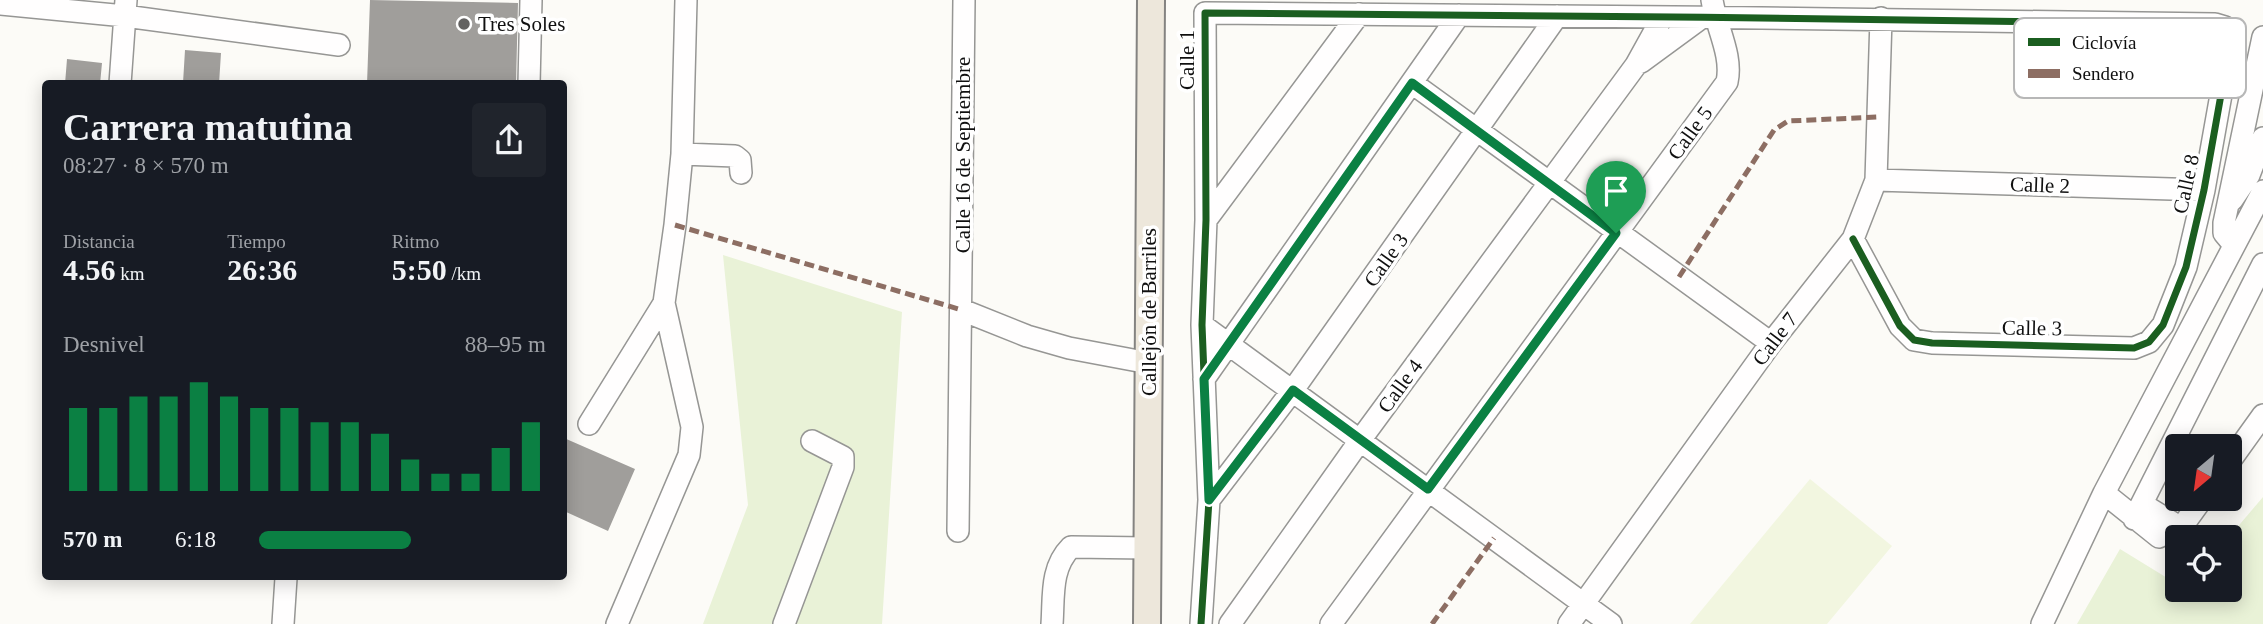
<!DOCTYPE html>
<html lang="es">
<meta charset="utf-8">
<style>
:root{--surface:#171b24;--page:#20242c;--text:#f1f3f6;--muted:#9ea1a6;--accent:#0b8043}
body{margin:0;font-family:Georgia,serif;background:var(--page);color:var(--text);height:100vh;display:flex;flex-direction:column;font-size:26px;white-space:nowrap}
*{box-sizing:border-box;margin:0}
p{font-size:23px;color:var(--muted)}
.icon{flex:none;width:38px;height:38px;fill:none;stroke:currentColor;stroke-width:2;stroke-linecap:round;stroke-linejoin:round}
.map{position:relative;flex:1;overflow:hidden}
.panel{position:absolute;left:42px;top:80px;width:525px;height:500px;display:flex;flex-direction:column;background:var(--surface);border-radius:7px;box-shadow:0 4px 18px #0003}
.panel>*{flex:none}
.needle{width:46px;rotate:209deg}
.controls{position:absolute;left:2165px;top:434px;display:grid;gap:14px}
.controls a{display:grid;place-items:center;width:77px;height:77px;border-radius:7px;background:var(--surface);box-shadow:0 4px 18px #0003;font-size:35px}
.pin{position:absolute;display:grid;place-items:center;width:60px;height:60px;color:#fff;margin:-72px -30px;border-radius:50% 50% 50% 0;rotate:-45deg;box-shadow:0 0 7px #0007}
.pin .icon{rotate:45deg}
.round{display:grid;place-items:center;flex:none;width:74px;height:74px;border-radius:7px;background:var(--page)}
.headline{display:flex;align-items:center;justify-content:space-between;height:119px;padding:0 21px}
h1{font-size:38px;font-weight:700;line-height:52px}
.stats{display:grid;grid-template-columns:repeat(3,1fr);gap:10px;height:119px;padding:7px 21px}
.stats div{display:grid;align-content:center}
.stats b{font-size:30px;font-weight:700}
.stats small{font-size:19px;font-weight:400}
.stats p{font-size:19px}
.chart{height:196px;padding:14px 21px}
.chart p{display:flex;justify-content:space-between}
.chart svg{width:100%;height:126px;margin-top:7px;stroke:var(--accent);stroke-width:6}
ul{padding:0 21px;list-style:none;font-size:23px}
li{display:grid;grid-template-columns:112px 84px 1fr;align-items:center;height:52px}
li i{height:18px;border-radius:9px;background:var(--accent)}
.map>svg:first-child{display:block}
</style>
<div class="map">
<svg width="2263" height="624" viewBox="0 0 2263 624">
<rect width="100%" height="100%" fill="#fcfbf7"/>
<path fill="#e9f2d7" d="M723 255 902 312 882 624H703L748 505Z
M2263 497V624H2077L2120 549 2177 584V590H2230L2229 537Z"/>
<path fill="#f2f6e0" d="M1810 479 1892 546 1827 624H1690Z"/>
<path fill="#a09e9b" d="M370 0 518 3 516 84H367Z
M185 50 221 53 219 84 183 83Z
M67 59 102 63 100 84H65Z
M564 438 635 469 608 531 564 511Z"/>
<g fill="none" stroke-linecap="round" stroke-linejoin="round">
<g stroke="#969694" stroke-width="24">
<path id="minor" d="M0 4 125 16 339 45
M1641 62 1701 18
M1412 83 1771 343
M120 84 126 0
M529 84 531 0
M682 154 735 156 740 160 741 173
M1876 180 2204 190
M2232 200 2249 175 2263 138
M1206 220 1359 14
M2234 245 2224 233V223L2263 37
M962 310 1027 336 1069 348 1149 363
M1202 325 1611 624
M1204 379 1459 15
M589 424 664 303
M2230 461 2263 415
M2104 493 2159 537
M1209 500 1293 390 1557 16
M2142 504 2181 528 2202 499
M2134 519 2263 264
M958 531 964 0
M283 624 286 578
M617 624 689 455 692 427 664 303 675 225 682 154 686 0
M784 624 843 467V457L812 441
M1052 624C1054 597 1050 568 1071 547L1147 548
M1201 624 1209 500 1202 325 1206 220 1205 13C1542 16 1878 18 2215 24L2225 27 2232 33 2204 190 2186 267 2163 325 2149 342 2134 348 1932 343 1914 340 1900 326 1853 239
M1230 624 1361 439 1636 65 1662 18
M1331 624 1727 82C1733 55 1716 27 1712 0
M1569 624 1771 343 1853 239 1876 180 1881 18
M2042 624 2104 493 2263 191"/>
</g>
<g stroke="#848381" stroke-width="30">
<path id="major" d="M1147 624 1151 0"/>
</g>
<use href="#minor" stroke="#fffefe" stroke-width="21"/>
<use href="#major" stroke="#ede7db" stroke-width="26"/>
<path stroke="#8d6e63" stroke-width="5" stroke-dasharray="10 5" stroke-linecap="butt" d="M675 225 962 310
M1679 277 1774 130 1788 121 1879 117
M1432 624 1494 538"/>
<g stroke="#fff" stroke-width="11">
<path id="cycleway" d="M1201 624 1209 500 1202 325 1206 220 1205 13C1542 16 1878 18 2215 24L2225 27 2232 33 2204 190 2186 267 2163 325 2149 342 2134 348 1932 343 1914 340 1900 326 1853 239"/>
</g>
<use href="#cycleway" stroke="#1b5e20" stroke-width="7"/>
</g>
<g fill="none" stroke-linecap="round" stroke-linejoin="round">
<g stroke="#fff" stroke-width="14">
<path id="route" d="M1412 83 1616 233 1428 489 1293 390 1209 500 1204 379Z"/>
</g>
<use href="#route" stroke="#0b8043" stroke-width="9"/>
</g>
<circle fill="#636261" stroke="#fff" stroke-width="2.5" cx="464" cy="24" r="7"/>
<g text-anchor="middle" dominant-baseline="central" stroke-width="7" stroke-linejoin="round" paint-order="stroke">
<g font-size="21" fill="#101010" stroke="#fff" text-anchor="start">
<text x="478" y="24">Tres Soles</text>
</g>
<g font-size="21" fill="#101010" stroke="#fff">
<text transform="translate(1187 60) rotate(-90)">Calle 1</text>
<text transform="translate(1690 133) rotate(-54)">Calle 5</text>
<text transform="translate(963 155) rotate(-90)">Calle 16 de Septiembre</text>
<text transform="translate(2186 184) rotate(-78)">Calle 8</text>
<text transform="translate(2040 185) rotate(2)">Calle 2</text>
<text transform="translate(1386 260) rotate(-55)">Calle 3</text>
<text transform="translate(1149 312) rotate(-90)">Callejón de Barriles</text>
<text transform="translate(2032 328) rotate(1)">Calle 3</text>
<text transform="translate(1775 339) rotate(-53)">Calle 7</text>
<text transform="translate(1400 386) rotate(-54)">Calle 4</text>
</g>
</g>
<rect x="2014" y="18" width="232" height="80" rx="10" fill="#fff" stroke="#b7b7b7" stroke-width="2"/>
<rect x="2028" y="38" width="32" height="8" fill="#1b5e20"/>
<rect x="2028" y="69" width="32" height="9" fill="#8d6e63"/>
<g font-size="19" fill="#101010">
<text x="2072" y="49">Ciclovía</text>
<text x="2072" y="80">Sendero</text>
</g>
</svg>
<div class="controls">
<a><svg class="needle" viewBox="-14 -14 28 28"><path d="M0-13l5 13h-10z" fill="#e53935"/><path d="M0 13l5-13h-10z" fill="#9ea1a6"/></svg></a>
<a><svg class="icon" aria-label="locate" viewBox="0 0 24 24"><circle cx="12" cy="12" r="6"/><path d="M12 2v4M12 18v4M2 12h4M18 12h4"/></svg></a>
</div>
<div class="pin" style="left:1616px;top:233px;background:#1e9e55"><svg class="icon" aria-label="arrive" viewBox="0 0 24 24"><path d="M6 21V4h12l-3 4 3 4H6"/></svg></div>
<section class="panel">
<div class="headline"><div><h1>Carrera matutina</h1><p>08:27 · 8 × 570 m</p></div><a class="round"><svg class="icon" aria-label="share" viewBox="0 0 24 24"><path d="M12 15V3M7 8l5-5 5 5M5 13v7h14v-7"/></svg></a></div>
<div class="stats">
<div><p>Distancia</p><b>4.56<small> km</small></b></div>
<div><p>Tiempo</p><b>26:36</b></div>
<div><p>Ritmo</p><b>5:50<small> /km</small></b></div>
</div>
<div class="chart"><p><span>Desnivel</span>88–95 m</p>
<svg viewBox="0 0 160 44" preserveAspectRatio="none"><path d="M5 44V15M15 44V15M25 44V11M35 44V11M45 44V6M55 44V11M65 44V15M75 44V15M85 44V20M95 44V20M105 44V24M115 44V33M125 44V38M135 44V38M145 44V29M155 44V20"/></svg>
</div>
<ul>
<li><b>570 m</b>6:18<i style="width:53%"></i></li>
</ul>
</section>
</div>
